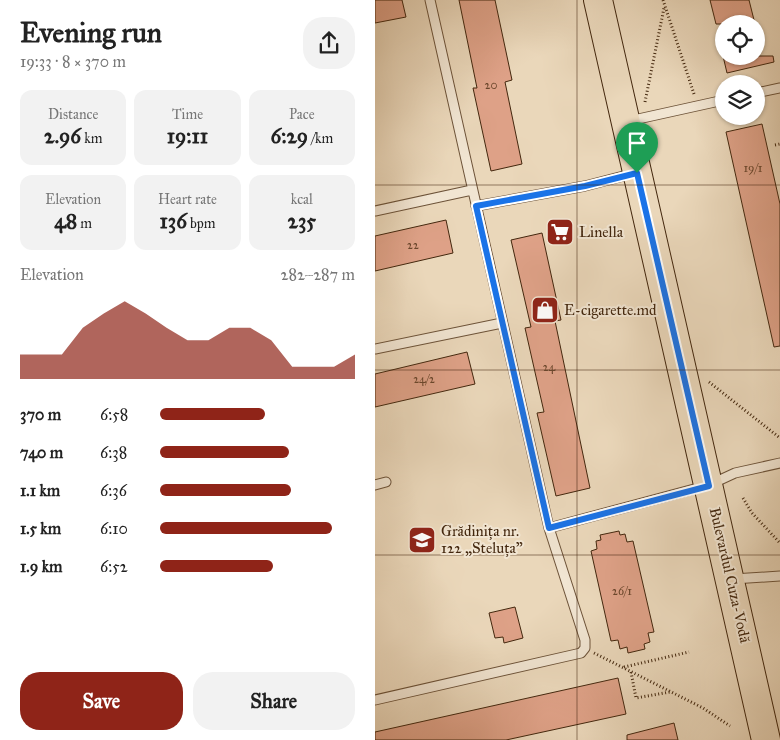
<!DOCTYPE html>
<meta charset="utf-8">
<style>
:root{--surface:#fff;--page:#f2f2f2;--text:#222;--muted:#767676;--accent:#8f2418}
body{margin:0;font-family:"IM FELL Great Primer",serif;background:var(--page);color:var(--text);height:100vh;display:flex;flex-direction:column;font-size:19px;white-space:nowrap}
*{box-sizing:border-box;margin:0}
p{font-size:16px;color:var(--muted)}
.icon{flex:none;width:28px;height:28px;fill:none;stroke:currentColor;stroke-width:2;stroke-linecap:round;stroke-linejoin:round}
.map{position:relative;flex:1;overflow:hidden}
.details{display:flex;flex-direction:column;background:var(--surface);width:375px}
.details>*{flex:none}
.tools{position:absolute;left:340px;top:15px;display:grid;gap:10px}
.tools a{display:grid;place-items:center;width:50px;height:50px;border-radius:50%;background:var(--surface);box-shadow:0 1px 4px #0004;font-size:25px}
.pin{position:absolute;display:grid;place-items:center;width:42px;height:42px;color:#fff;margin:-51px -21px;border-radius:50% 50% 50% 0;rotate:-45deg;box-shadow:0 0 5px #0007}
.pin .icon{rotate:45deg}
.round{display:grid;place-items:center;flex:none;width:52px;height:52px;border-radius:20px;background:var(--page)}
.head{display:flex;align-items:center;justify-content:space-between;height:85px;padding:0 20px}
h1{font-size:28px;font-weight:700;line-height:38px}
.metrics{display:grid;grid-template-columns:repeat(3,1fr);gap:8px;height:85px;padding:5px 20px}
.metrics div{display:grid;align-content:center;border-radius:12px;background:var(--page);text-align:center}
.metrics b{font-size:21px;font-weight:700}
.metrics small{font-size:14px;font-weight:400}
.metrics p{font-size:14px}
.chart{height:140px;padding:10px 20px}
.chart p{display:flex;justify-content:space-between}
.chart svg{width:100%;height:90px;margin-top:5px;fill:var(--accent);opacity:.7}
.cta{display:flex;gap:10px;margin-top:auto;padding:10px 20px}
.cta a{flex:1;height:58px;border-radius:20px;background:var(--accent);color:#fff;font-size:20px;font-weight:700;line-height:58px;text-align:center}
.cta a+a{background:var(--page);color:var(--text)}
ul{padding:0 20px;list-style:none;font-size:16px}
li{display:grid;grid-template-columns:80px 60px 1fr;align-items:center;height:38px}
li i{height:12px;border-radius:6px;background:var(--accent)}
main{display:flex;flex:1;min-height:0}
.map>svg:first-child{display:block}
</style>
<main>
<section class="details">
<div class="head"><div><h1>Evening run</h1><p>19:33 · 8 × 370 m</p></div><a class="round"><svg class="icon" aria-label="share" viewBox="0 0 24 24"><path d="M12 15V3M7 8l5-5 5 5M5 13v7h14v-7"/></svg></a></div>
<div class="metrics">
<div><p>Distance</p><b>2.96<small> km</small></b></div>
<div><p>Time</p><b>19:11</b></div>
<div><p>Pace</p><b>6:29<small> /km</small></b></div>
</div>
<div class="metrics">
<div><p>Elevation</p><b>48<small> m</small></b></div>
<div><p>Heart rate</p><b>136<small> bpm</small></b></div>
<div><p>kcal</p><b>235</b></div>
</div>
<div class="chart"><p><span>Elevation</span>282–287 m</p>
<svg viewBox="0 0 160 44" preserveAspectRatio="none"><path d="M0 44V32L10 32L20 32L30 19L40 12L50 6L60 12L70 19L80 25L90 25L100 19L110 19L120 25L130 38L140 38L150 38L160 32V44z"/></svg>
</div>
<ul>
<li><b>370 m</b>6:58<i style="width:54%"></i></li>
<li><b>740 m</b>6:38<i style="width:66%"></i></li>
<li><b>1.1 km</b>6:36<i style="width:67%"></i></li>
<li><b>1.5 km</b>6:10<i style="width:88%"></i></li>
<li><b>1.9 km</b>6:52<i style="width:58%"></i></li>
</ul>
<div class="cta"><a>Save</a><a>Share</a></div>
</section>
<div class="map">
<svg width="405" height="740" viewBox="0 0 405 740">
<rect width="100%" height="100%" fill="#ead7ba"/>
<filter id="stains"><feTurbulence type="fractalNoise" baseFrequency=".004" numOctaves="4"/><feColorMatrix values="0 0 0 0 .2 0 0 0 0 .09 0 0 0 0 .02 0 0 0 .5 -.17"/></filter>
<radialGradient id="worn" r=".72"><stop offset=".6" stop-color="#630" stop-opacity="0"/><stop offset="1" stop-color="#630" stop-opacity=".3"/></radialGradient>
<path fill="#dea187" stroke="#43270e" d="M0 0H27L31 17 0 23Z
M84 0H120L137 80 130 82 147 164 116 171 98 88H102Z
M335 0H374L380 24H341Z
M348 56H398L399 62 352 73Z
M387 124 405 204V346L399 347 351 132Z
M71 220 78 253 0 271V236Z
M167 233 186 320 180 321 215 488 181 496 162 413 169 412 150 328 156 327 136 240Z
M92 352 100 384 0 407V374Z
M244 531 245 535 250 534 252 542 258 541 279 632 273 633 275 642 269 644 270 649 253 653 252 647 245 649 243 640 236 641 216 551 222 549 221 541 226 540 225 535Z
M140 607 148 638 129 643 128 637 120 638 114 613Z
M243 678 251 714 131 740H0V732Z
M299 723 303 740H252V735Z"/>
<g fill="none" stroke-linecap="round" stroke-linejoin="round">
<g stroke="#6d5339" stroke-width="11">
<path id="service" d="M55 0 174 528 334 485 360 473 405 463
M381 93 405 88
M254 121 349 100
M101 206 210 186 260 173
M0 211 97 190
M0 349 127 323
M0 485 11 482
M358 579 405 576
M0 700 206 653 210 648V640L174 528"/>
</g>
<g stroke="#43270e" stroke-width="30">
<path id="primary" d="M223 0 391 740"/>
</g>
<path stroke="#43270e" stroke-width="3" stroke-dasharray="1 2.5" stroke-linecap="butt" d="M288 0 319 94
M270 102 289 8
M400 145 405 144
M334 382 405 438
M368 498 377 513 405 543
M219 653 328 708 355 726
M249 667 314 652
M256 672 261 698 295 692"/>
<use href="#service" stroke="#f1e5d2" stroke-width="9"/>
<use href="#primary" stroke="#ead7ba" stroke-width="28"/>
</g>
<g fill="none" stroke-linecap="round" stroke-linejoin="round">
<g stroke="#fff" stroke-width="10">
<path id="route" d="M262 173 334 486 174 528 101 206 210 186Z"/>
</g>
<use href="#route" stroke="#1a73e8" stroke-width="6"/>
</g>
<path fill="none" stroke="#43270e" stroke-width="1" stroke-opacity="0.55" d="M202 0V740M0 185H405M0 370H405M0 555H405"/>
<defs>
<g id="supermarket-square" transform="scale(1.4375)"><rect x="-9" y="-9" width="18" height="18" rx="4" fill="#8f2418" stroke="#f1e5d2"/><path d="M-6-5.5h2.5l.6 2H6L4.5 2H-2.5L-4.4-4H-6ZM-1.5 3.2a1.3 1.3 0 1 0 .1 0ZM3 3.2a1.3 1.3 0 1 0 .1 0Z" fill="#fff"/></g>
<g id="shop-square" transform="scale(1.4375)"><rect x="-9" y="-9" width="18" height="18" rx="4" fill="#8f2418" stroke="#f1e5d2"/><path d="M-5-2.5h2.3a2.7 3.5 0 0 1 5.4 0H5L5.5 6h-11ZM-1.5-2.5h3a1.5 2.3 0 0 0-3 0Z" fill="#fff"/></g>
<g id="school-square" transform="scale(1.4375)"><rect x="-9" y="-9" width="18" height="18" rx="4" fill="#8f2418" stroke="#f1e5d2"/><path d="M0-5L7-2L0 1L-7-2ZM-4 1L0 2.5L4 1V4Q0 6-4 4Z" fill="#fff"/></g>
</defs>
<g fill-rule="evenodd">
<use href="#supermarket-square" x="185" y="232"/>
<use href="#shop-square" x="170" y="310"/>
<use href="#school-square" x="47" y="540"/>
</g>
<g text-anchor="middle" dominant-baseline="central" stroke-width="4" stroke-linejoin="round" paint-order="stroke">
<g font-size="12" fill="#6a462c">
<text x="116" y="85">20</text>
<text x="378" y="168">19/1</text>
<text x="38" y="245">22</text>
<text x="174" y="367">24</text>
<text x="49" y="379">24/2</text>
<text x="247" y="591">26/1</text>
</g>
<g font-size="15" fill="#43270e" stroke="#f1e5d2" text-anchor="start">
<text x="204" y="232">Linella</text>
<text x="189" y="310">E-cigarette.md</text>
<text x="66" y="531">Grădinița nr.<tspan x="66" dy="17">122 „Steluța”</tspan></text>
</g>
<g font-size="15" fill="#43270e" stroke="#f1e5d2">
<text transform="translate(355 575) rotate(77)">Bulevardul Cuza-Vodă</text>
</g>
</g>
<rect width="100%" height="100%" filter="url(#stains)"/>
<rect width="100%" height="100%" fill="url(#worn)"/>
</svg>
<div class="tools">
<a><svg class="icon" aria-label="locate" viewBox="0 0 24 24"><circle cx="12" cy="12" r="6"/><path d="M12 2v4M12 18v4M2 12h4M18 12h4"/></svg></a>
<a><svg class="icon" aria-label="layers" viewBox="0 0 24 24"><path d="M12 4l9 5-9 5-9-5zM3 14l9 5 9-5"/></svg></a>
</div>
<div class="pin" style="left:262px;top:173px;background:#1e9e55"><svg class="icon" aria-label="arrive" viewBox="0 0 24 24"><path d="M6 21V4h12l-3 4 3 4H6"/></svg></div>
</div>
</main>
